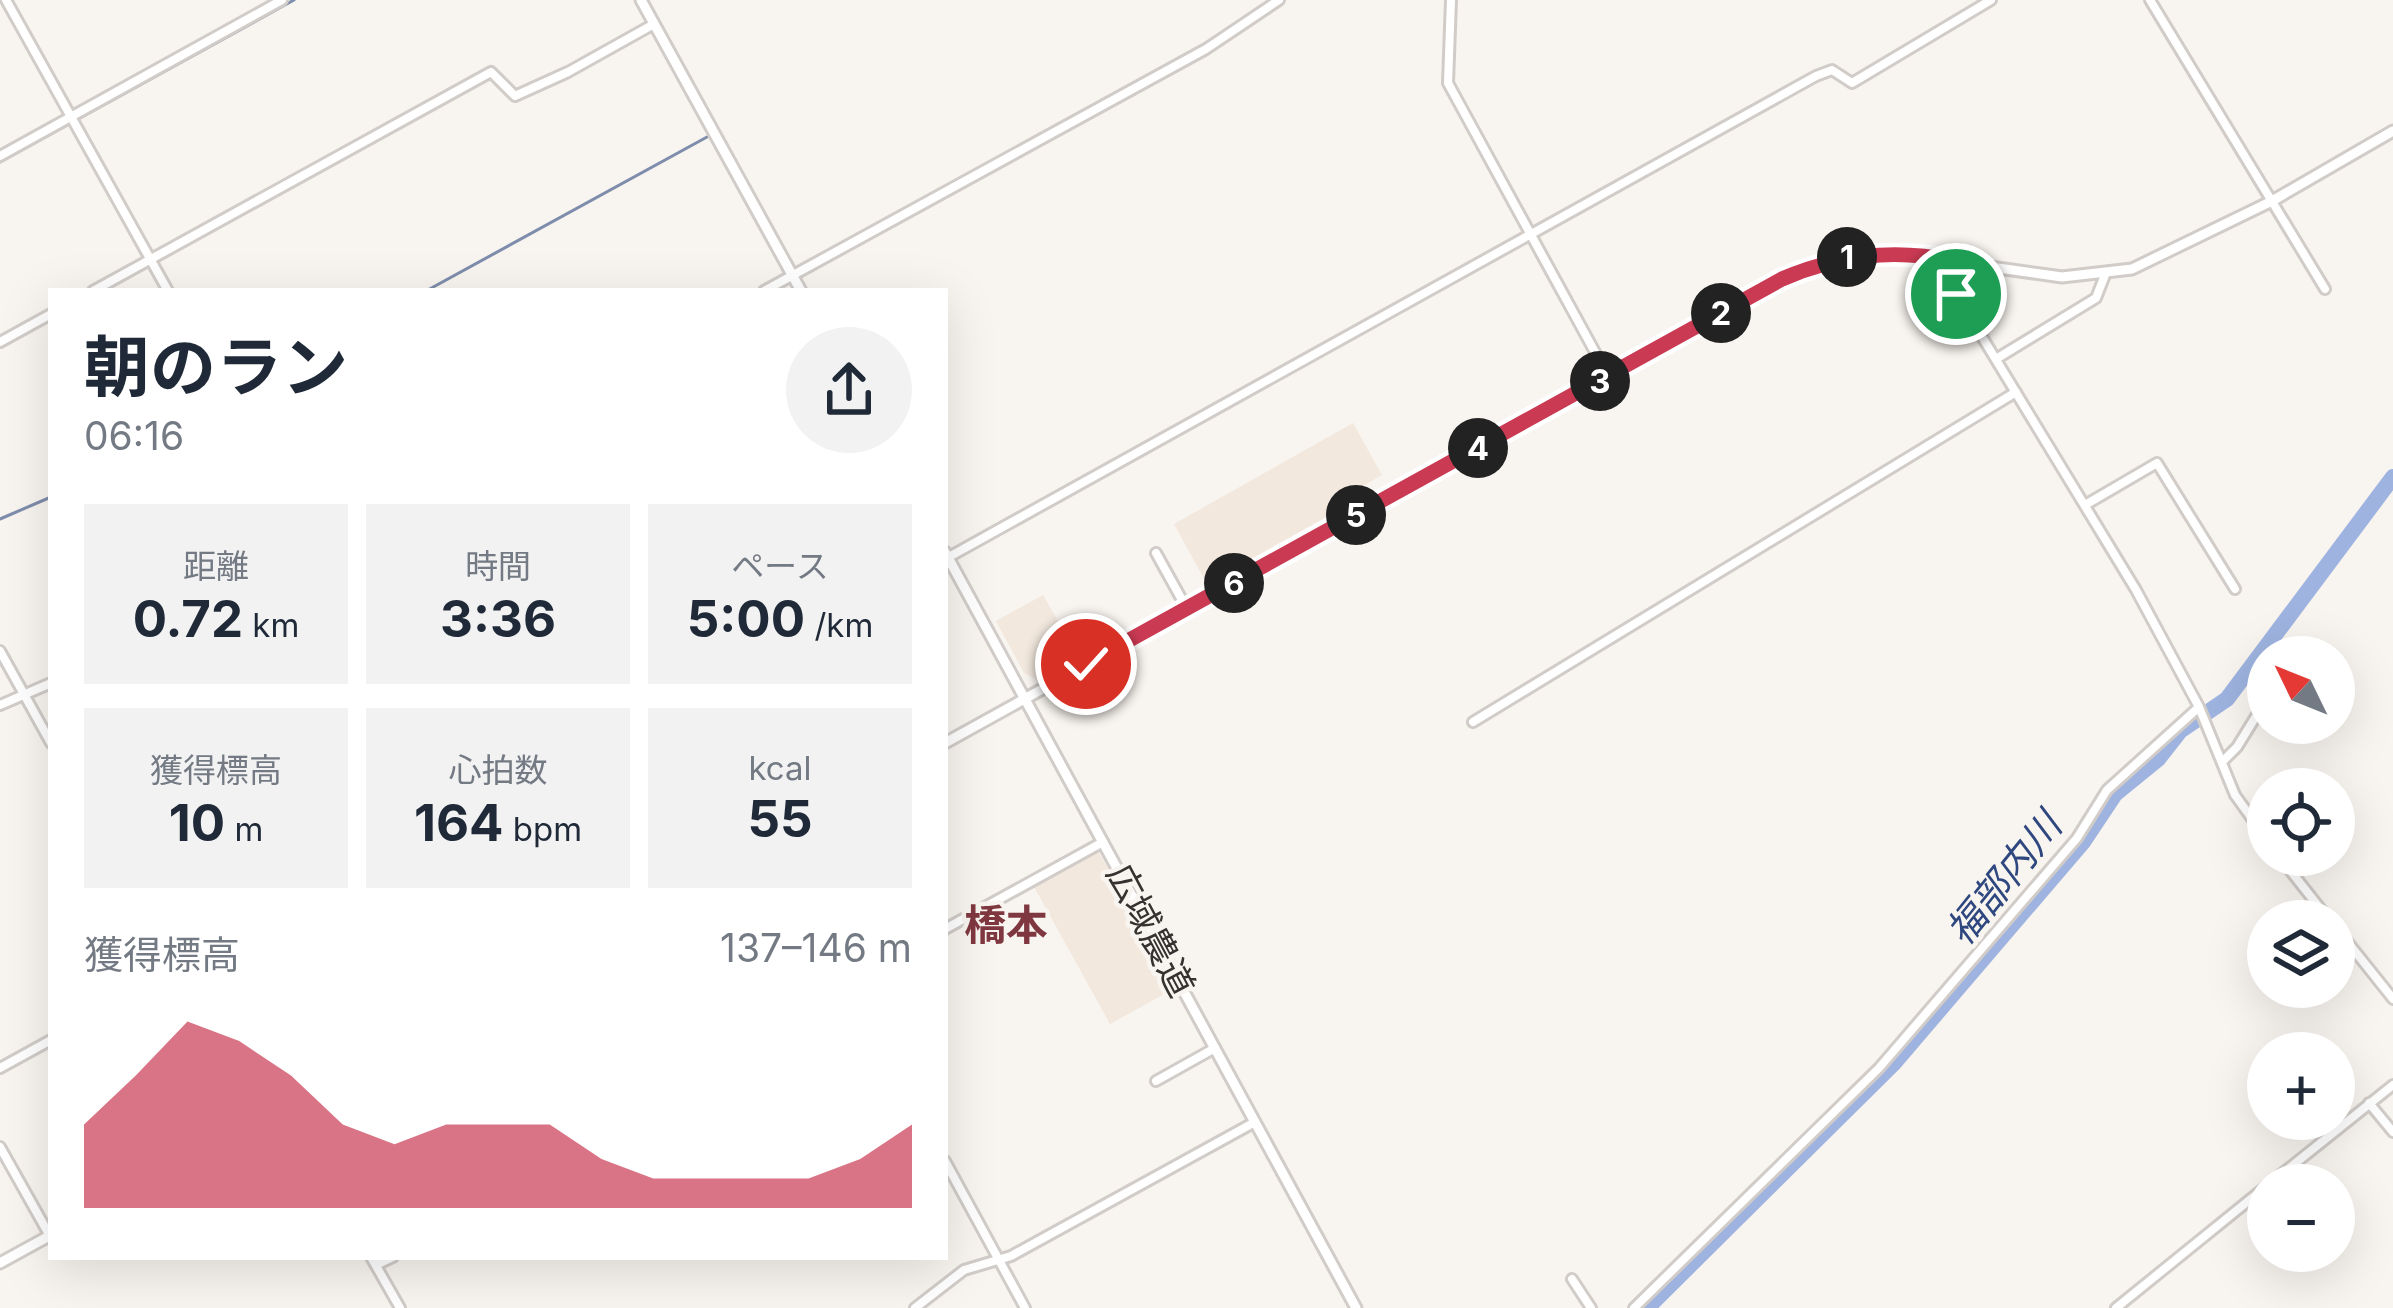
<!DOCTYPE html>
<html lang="ja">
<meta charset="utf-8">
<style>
:root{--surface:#fff;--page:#f2f2f3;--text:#1f2937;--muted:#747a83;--accent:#ca3a53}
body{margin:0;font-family:Inter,"Noto Sans JP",sans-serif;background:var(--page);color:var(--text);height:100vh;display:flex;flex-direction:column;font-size:45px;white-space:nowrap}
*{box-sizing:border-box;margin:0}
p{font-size:39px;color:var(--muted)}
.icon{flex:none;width:66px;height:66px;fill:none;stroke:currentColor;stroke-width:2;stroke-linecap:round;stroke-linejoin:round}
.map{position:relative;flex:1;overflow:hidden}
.panel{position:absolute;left:48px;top:288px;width:900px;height:972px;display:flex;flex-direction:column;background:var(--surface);border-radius:0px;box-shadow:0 12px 48px #0002}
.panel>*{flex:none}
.needle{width:78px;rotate:313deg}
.buttons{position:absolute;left:2247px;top:636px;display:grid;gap:24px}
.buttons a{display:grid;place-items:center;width:108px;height:108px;border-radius:50%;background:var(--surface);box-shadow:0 12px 48px #0002;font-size:60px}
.pin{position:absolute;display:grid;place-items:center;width:102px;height:102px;color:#fff;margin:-51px;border:6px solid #fff;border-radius:50%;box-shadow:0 3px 12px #0007}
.km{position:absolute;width:60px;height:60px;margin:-30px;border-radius:50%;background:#222;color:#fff;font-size:33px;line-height:60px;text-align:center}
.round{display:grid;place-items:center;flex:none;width:126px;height:126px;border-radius:63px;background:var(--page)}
.overview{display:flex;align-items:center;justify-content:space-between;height:204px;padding:0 36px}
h1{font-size:66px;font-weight:700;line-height:90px}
.stats{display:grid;grid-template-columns:repeat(3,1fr);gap:18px;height:204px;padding:12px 36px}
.stats div{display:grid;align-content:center;border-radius:0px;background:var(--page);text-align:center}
.stats b{font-size:51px;font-weight:700}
.stats small{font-size:33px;font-weight:400}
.stats p{font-size:33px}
.chart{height:336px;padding:24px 36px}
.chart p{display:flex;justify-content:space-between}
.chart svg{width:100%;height:216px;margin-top:12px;fill:var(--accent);opacity:.7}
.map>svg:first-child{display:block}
</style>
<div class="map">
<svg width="2393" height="1308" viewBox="0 0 2393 1308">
<rect width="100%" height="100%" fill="#f8f4ef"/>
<path fill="#f2e8de" d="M1353 423 1382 475 1363 486 1369 498 1209 588 1174 524Z
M1043 595 1062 628 1071 624 1089 655 1036 679 1024 673 996 621Z
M1097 849 1175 988 1110 1024 1033 885Z"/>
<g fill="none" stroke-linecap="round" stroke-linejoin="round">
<path stroke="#7e8dac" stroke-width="3" d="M0 162 294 0
M426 291 707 137
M0 519 51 497"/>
<path stroke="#9eb3e0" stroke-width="16" d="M1647 1308 1894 1063 2083 842 2115 794 2158 759 2180 731 2227 699 2393 477"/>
<g stroke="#d1ccc8" stroke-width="14">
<path id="minor" d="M6 0 168 291
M1451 0 1448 83 1608 376
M2150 0 2325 289
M0 156 282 0
M1953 261 1956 294 2136 590 2199 707 2235 795 2268 841
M93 291 491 72 515 96 568 72 654 24
M764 291 1206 49 1279 0
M0 342 51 314
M1996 359 2096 298 2105 275
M2085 505 2157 463 2235 589
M1156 553 1187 609
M947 558 1816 76 1832 70 1852 83 1991 0
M0 651 51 743
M2305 657 2310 654
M0 705 51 683
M1473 722 2016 392
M2222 762 2237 747 2268 697
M2278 855 2330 921
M2334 925 2393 999
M945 929 1103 842
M0 1068 51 1040
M1156 1081 1215 1048
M2369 1103 2393 1132
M0 1147 50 1236
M945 1161 1025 1308
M2268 1185 2393 1085
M371 1257 400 1308
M376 1265 393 1257
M1572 1279 1591 1308
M915 1308 964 1270 1011 1256 1255 1122
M1634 1308 1879 1068 2077 838 2107 790 2199 707
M2116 1308 2268 1185"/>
</g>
<g stroke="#d1ccc8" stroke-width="15">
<path id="tertiary" d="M641 0 801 291
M945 552 1356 1308
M945 743 1782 279 1814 265 1867 255 1898 254 2062 277 2132 269 2272 201 2393 131
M0 1263 51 1235"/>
</g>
<use href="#minor" stroke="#fff" stroke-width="8"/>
<use href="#tertiary" stroke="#fff" stroke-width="9"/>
</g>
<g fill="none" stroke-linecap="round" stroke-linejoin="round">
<g stroke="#fff" stroke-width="24">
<path id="route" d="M1086 664 1782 279C1838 255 1893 248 1953 261L1956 294"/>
</g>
<use href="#route" stroke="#ca3a53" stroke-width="15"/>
</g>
<g text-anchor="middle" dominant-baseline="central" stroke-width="9" stroke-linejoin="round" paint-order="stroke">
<g font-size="36" fill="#353331" stroke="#f8f4ef">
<text transform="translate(1151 930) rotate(62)">広域農道</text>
</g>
<g font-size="39" font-style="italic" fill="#2e477f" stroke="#f8f4ef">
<text transform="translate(2003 878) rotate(-51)">福部内川</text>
</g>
<g font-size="42" font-weight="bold" fill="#803840" stroke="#f8f4ef">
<text x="1006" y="924">橋本</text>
</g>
</g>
</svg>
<div class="buttons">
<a><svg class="needle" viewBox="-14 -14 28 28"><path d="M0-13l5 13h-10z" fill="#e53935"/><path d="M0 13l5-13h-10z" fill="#747a83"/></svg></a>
<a><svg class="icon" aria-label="locate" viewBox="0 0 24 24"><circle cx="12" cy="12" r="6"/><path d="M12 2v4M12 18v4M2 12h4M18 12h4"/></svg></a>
<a><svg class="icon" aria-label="layers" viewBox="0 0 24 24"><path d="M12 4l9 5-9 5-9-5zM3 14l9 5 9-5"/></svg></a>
<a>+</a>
<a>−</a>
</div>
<div class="pin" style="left:1956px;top:294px;background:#1e9e55"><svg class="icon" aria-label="arrive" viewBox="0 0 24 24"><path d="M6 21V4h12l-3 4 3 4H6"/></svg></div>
<div class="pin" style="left:1086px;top:664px;background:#d93025"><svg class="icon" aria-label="check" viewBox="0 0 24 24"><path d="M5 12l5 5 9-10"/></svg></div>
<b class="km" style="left:1847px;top:257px">1</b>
<b class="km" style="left:1721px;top:313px">2</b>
<b class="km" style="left:1600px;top:381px">3</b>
<b class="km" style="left:1478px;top:448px">4</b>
<b class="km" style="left:1356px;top:515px">5</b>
<b class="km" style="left:1234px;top:583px">6</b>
<section class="panel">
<div class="overview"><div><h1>朝のラン</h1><p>06:16</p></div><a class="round"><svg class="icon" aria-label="share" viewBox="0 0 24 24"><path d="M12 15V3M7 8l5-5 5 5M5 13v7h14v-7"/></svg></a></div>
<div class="stats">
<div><p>距離</p><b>0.72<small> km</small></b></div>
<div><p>時間</p><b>3:36</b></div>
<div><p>ペース</p><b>5:00<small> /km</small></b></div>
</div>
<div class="stats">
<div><p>獲得標高</p><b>10<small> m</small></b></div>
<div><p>心拍数</p><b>164<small> bpm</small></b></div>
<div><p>kcal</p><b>55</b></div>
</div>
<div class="chart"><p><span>獲得標高</span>137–146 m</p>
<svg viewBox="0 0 160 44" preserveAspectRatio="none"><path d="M0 44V27L10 17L20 6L30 10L40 17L50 27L60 31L70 27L80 27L90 27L100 34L110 38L120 38L130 38L140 38L150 34L160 27V44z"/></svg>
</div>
</section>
</div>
